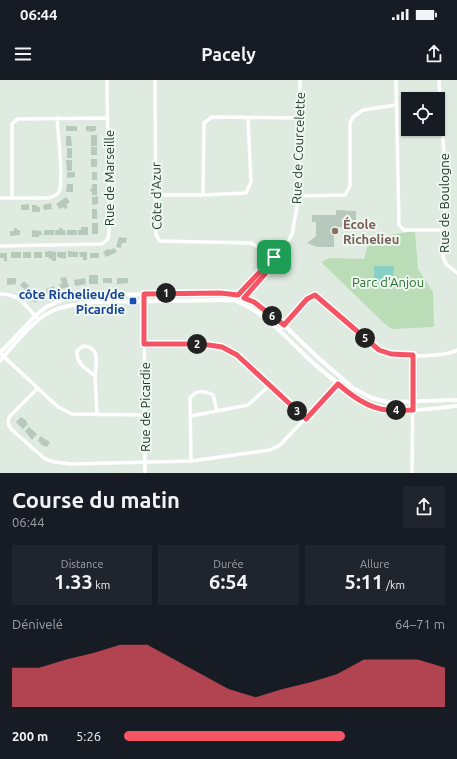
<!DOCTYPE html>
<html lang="fr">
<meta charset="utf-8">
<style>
:root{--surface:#171b24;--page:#20242c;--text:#f1f3f6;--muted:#9ea1a6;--accent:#f45464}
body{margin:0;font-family:Ubuntu,sans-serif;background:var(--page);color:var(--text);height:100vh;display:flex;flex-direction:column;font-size:15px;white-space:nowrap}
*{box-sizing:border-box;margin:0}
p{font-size:13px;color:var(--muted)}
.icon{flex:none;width:22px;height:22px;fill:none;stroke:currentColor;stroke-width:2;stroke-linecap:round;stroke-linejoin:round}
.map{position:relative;height:393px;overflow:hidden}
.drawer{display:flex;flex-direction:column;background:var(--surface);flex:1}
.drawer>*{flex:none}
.tools{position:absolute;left:401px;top:12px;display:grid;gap:8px}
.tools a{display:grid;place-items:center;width:44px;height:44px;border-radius:0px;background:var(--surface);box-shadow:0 1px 3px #0004;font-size:20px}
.pin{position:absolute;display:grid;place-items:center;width:34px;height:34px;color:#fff;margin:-17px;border-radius:8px;box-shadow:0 2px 6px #0006}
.km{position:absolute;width:20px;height:20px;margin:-10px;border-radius:50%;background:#222;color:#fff;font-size:11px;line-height:20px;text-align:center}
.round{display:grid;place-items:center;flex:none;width:42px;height:42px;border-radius:0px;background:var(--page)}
.summary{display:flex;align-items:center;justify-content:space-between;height:68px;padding:0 12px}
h1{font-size:22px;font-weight:700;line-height:30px}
.metrics{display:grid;grid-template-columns:repeat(3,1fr);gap:6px;height:68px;padding:4px 12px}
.metrics div{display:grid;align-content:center;border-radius:0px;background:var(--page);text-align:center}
.metrics b{font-size:20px;font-weight:700}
.metrics small{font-size:11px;font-weight:400}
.metrics p{font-size:11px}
.chart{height:112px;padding:8px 12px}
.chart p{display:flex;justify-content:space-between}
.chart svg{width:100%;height:72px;margin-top:4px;fill:var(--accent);opacity:.7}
ul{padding:0 12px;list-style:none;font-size:13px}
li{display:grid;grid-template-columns:64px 48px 1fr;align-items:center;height:30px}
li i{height:10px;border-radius:5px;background:var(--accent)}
.status{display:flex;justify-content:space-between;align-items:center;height:28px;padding:0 20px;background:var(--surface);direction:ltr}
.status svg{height:11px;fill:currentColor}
header{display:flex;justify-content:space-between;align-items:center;height:52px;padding:0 12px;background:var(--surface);font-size:18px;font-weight:700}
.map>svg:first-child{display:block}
</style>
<div class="status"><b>06:44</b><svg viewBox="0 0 49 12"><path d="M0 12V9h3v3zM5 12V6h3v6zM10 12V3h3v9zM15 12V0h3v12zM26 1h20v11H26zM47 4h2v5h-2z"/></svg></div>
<header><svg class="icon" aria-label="menu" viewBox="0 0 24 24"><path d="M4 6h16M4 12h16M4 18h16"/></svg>Pacely<svg class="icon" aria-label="share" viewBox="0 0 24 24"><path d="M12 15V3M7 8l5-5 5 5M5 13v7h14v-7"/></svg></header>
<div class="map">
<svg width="457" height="393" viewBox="0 0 457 393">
<rect width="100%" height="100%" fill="#dfebe1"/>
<path fill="#badcb7" d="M415 151 418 189 433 212 434 247 392 249 385 244 321 182 330 178 364 179 370 158Z"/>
<path fill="#86d1c3" d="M374 186H394L393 196H383V205L374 204Z"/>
<path fill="#b7c8bc" d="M66 46H77V51H66Z
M86 46H96V51H93V52L86 51Z
M91 55H97V66H91Z
M66 56H71L72 66H66Z
M91 67H97V75H91Z
M67 68H72V78H67Z
M91 79H97V87H91Z
M66 80H72V91H67Z
M67 92H75V97L67 98Z
M92 92H97V100H92Z
M67 104H73V112H66Z
M92 104H97V115H92V111L90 112V109H92Z
M98 116V124L92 125V117Z
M66 117 70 122 66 125 68 127 65 129 63 127 60 129 56 124Z
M51 123 52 129 44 130 43 125Z
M29 124V130H21V125Z
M32 125H37V127H40V132H32Z
M92 129H97V139H92Z
M336 130 356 131V147H334V167H317L307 163 316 156V142H312V135H336Z
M92 143H98V154H92Z
M81 147H88V155H78V150H81Z
M14 148H17V150H20V155L10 156V151H14Z
M59 148H62V150H65L66 155H55V150H59Z
M32 150 41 151 42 155H39V157H32Z
M44 150H54V155H44Z
M67 150H77V155H67Z
M119 157 127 158 126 163H122L121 168 116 167Z
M114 168 117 172 106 177 103 172 108 169 111 170Z
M49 171 56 172V181H52V179H49V177H45V172Z
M68 171 78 172V177H68Z
M11 172H21V178H11Z
M23 172H31V178H23Z
M34 172H42V178H34Z
M57 172H66V179L57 177Z
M79 172H87V180H83V177H80Z
M0 173H7V181H4V178H0Z
M90 173H99V178H90Z
M89 195H98V204H89Z
M66 197 69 207 61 209 59 204H62L60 198Z
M7 198H16V204L7 205Z
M85 198 86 204 75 206 74 200Z
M103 198H112V203H103Z
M117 198H128V203L117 204Z
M24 201 32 209 28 213 20 205Z
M54 206 56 211 47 214 46 209Z
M41 210 45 214 35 223 31 218Z
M21 337 27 341 26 342 28 344 23 349 16 342Z
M29 347 37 354 32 360 25 351Z
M40 356 50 362 47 367 40 364 41 363 38 361Z"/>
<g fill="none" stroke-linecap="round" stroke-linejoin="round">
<path stroke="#fff" stroke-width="3.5" d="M155 0 156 155 160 161 251 163 274 177
M396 0 399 145 404 150H443
M439 0 446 104 443 177 446 184 457 193
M155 115H203L246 113 251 102 248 38
M203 115 204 43 212 37 300 38
M299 116 345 115 350 106V43L353 37 363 30 396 25
M0 118H48C52 117 56 116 59 112 64 102 58 52 57 38
M12 118V44L17 39 108 38
M0 166 102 164 108 159 109 152 107 0
M0 214C20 214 24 224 37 238
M144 214 145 393
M233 220 274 177 286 166 292 154 299 116 300 0
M240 223 272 186 273 178
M279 250 307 219 315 215 379 270C382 271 387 273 391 274 403 277 448 277 457 270
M144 264H201L222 267 237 275 305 339
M83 266C101 267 96 283 95 296 86 288 76 284 77 271Z
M0 273 58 327 72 334 146 335
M95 296 97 335
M38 308 10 336C7 341 8 344 11 349L45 379 55 382 71 384 191 381 270 370 280 365 343 299
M191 336 248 325 269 306
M191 381 190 318C197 309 204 311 213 315L217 331
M412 393 413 275"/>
<path stroke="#fff" stroke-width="4" d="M0 273 35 236 46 227 69 217 94 215 221 213 238 215 254 223 284 245 315 275 353 308 372 318 388 322 457 320
M0 281C13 266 34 239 52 231 65 225 80 224 94 222L233 220C262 229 287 259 309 279 317 287 326 294 335 301 347 312 361 324 378 328 403 334 432 328 457 326"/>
</g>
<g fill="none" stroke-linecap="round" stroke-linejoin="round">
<g stroke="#fff" stroke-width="8">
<path id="route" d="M274 177 272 186 244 218 254 222 284 245 307 219 315 215 379 270 391 274 413 275V330C404 330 396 331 387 330 368 328 352 316 338 304L306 339 237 275 222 267 202 264H144V214L220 213 238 215Z"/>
</g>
<use href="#route" stroke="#f45464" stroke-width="5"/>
</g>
<circle fill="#8d6e63" stroke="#eff7f1" stroke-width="1.5" cx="335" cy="151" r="4"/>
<rect fill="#1a4fb4" stroke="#eff7f1" stroke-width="1.5" x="129" y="217" width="8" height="8" rx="2"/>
<g text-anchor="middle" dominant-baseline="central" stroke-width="4" stroke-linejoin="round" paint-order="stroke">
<g font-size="13" fill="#203b2a" stroke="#eff7f1">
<text transform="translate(298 68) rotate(-88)">Rue de Courcelette</text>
<text transform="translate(109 98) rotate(-90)">Rue de Marseille</text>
<text transform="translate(156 116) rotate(-91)">Côte d'Azur</text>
<text transform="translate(444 123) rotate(-90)">Rue de Boulogne</text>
<text transform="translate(145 327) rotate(-90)">Rue de Picardie</text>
</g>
<g font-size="13" font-weight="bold" fill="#785e54" stroke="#eff7f1" text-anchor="start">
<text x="343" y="144">École<tspan x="343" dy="15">Richelieu</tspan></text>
</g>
<g font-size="13" fill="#2a722d" stroke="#eff7f1">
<text x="388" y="202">Parc d'Anjou</text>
</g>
<g font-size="13" font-weight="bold" fill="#164399" stroke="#eff7f1" text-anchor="end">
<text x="125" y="214">côte Richelieu/de<tspan x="125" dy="15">Picardie</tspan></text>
</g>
</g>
</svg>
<div class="tools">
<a><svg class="icon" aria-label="locate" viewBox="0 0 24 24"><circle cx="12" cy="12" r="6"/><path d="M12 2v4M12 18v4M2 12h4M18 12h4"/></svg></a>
</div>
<div class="pin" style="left:274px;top:177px;background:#1e9e55"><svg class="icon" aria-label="arrive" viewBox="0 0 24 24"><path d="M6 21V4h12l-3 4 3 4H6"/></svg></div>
<b class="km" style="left:166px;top:213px">1</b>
<b class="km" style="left:197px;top:264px">2</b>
<b class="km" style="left:297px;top:331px">3</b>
<b class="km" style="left:396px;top:330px">4</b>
<b class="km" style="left:365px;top:258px">5</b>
<b class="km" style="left:272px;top:236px">6</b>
</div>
<section class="drawer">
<div class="summary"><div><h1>Course du matin</h1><p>06:44</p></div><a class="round"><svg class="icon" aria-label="share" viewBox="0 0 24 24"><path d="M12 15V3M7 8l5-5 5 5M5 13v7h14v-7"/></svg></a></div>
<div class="metrics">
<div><p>Distance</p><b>1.33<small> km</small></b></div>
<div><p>Durée</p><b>6:54</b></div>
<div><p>Allure</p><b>5:11<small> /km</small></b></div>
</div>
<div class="chart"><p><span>Dénivelé</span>64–71 m</p>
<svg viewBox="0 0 160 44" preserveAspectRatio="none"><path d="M0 44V20L10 20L20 15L30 11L40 6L50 6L60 15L70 24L80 33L90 38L100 33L110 29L120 24L130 15L140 15L150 15L160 20V44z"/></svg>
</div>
<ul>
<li><b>200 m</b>5:26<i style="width:69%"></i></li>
</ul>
</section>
